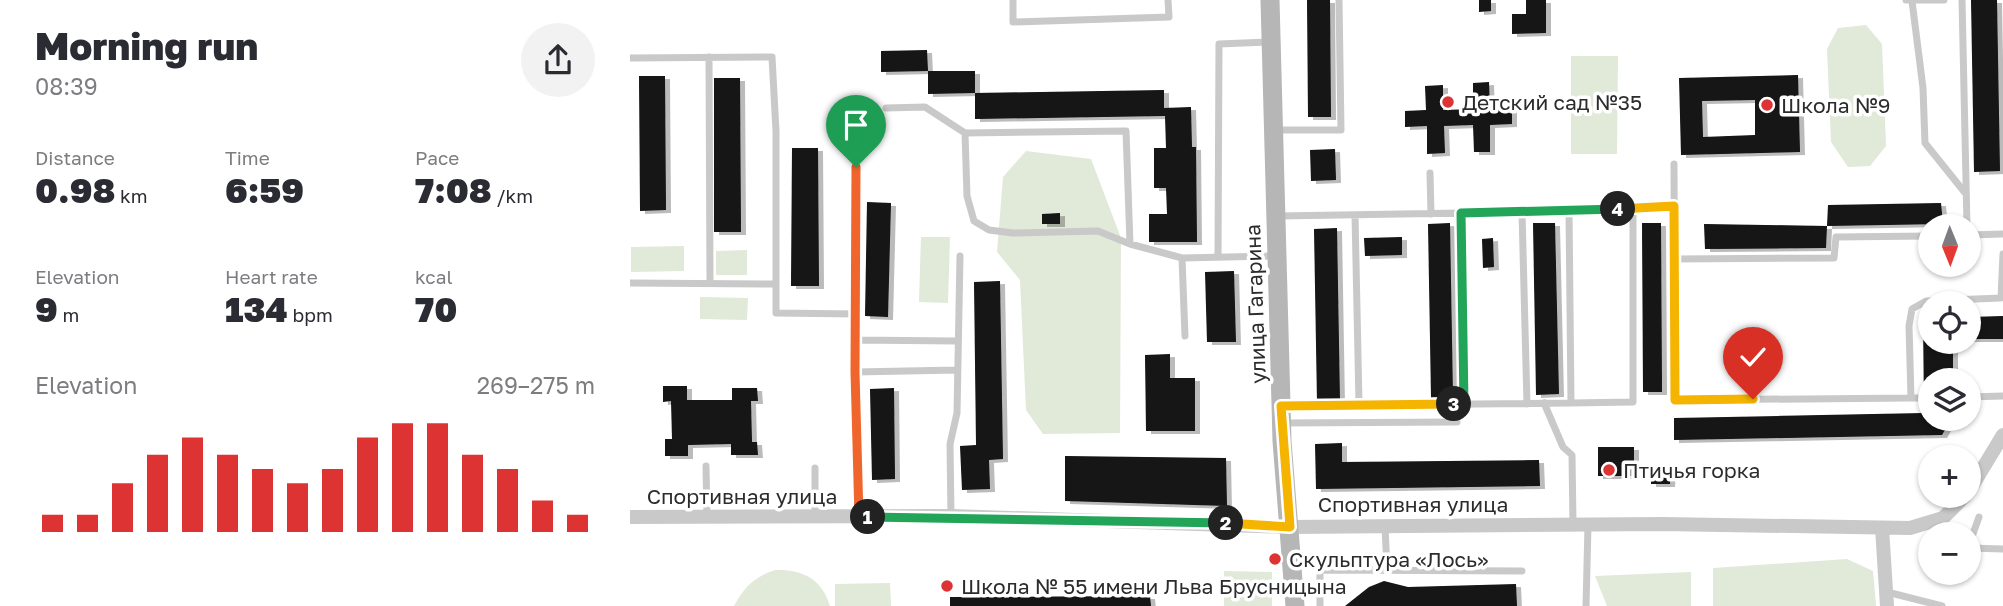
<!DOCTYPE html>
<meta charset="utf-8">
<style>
:root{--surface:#fff;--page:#f2f2f3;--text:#2b2b33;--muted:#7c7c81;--accent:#de3333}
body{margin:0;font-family:"Golos Text",sans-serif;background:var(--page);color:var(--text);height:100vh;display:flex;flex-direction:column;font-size:26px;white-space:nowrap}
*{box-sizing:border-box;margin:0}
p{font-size:23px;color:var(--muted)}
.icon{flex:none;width:38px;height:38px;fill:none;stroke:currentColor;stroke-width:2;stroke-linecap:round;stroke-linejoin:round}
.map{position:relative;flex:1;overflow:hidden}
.details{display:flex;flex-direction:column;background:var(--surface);width:630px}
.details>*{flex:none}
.needle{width:46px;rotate:179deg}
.fabs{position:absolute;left:1288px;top:214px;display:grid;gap:14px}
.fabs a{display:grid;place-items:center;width:63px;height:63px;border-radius:50%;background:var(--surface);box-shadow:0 2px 5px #0004;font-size:35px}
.pin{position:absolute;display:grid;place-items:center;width:60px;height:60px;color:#fff;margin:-72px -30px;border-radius:50% 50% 50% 0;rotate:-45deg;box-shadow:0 0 7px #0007}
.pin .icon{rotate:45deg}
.km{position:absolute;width:35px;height:35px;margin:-18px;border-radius:50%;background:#222;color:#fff;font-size:19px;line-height:35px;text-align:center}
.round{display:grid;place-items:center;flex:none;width:74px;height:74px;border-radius:37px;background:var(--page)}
.headline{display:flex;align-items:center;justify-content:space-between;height:119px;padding:0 35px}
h1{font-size:38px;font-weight:800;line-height:52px}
.stats{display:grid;grid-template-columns:repeat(3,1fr);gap:10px;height:119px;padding:7px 35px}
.stats div{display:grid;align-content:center}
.stats b{font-size:35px;font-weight:800}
.stats small{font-size:19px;font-weight:400}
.stats p{font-size:19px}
.chart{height:196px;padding:14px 35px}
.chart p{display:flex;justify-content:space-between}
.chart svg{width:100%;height:126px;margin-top:7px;stroke:var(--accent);stroke-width:6}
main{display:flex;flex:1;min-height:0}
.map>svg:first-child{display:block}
</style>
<main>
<section class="details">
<div class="headline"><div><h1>Morning run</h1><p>08:39</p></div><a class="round"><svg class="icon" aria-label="share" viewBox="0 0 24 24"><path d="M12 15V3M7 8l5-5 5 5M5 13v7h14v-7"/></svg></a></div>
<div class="stats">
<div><p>Distance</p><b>0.98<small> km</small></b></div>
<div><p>Time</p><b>6:59</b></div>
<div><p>Pace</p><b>7:08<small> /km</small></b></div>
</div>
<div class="stats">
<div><p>Elevation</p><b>9<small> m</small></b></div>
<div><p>Heart rate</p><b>134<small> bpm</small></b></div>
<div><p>kcal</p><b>70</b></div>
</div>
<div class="chart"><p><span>Elevation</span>269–275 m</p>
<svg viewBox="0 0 160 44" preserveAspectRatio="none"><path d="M5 44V38M15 44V38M25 44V27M35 44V17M45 44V11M55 44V17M65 44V22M75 44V27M85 44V22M95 44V11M105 44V6M115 44V6M125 44V17M135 44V22M145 44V33M155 44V38"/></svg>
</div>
</section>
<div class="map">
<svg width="1373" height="606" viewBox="0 0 1373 606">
<defs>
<filter id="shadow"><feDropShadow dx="5" dy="3" stdDeviation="0" flood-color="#0004"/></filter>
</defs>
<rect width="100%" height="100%" fill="#fff"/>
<path fill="#e1e9d9" d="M1236 25 1252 44 1256 146 1240 166 1218 167 1201 142 1197 49 1208 28Z
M941 56H988L987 154H941Z
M396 151 461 159 491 238 490 433 413 434 396 410 390 280 367 252 373 177Z
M291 237H320L318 303 289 302Z
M54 246V271L1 272V247Z
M117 250V275H86V251Z
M70 297 118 298 117 320 70 319Z
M1217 559 1243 571 1246 606H1083V568Z
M145 570C171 569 192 578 200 606H104C114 587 124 577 145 570Z
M594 571 642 572V606H594Z
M1061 572V606H977L965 576Z
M260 583 261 606H205V584Z"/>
<path fill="#131313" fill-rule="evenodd" filter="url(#shadow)" d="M677 0H700L701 117H678Z
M849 0H861V11L849 12Z
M896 0H916V33L882 34V14H896Z
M1341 0H1367L1370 171 1344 172Z
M297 50 298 71 251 72V51Z
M298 71H345V93L298 94Z
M1168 75 1170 152 1051 155 1049 78ZM1125 100V135L1073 137 1072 101Z
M9 76H35L36 210 10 211Z
M84 78H110L111 232H84Z
M859 82 860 109 882 108V124L860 125V152H844L843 125 814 126 815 153 797 154V126L775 127V111L796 110 795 86 813 85V110L843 109V83Z
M534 90V108L561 107 562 147H566L567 242H519V214H537L536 188H524V148H536L535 116 345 119V93Z
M162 148H188L189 286H161Z
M705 149 706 180 681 181 680 150Z
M237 202 261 203 258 317 235 316Z
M1311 203 1313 224 1197 226 1198 205Z
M430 213V224H412V214Z
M820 223 823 397 801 398 798 224Z
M903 223H925L929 394 906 395Z
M1012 223H1031L1032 392H1013Z
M1074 224 1197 226 1196 248 1075 249Z
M707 228 710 401 687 402 684 229Z
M772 237V255L735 256 734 238Z
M863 238 864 267 853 268 852 239Z
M604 271 606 342H577L575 272Z
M370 281 373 459 359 460 360 489 332 490 330 446 346 445 344 282Z
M1373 316V339H1339V317Z
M1293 317H1300V341H1323V380H1300V418H1322L1312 435 1044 440V418L1294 413Z
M540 354V378H565V431H516L515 355Z
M33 386H57V400H102V388H127L128 401H121L122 442H127L128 455H101V444L58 445V456H35V439H42L41 401 33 402Z
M264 388 265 479 242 480 240 389Z
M712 443V462L909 460 910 486 686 489 685 444Z
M968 447H1004V476H968Z
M435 456 596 458 597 506 435 501Z
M1021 468H1041L1040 484H1021Z
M754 581 778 587 886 584 887 606H715L739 587Z
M520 596 521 606H320V597Z"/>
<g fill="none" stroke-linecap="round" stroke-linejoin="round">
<path stroke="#c9c9c9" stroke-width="7" d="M383 0V22L539 17 538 0
M1276 0H1314
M1332 0 1337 226
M1282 1 1293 88 1295 143 1336 194
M79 57 80 283
M0 58 142 57 146 131V313L226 314
M256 108 295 107 335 133 337 196 344 221 359 230 383 233 468 231 500 244 552 258 644 256
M644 130H711L709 0
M335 133 496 131 500 244
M1044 164 1045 400 1281 398 1279 326 1282 309 1296 301 1371 298 1373 254
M226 167 225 372 229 517
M800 173 801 214
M892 212 897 404
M831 213 834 404
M725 215 729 404
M649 216 892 212 1044 206
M1339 235 1373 234
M588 257 589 44 638 42
M552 258 555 336
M1045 259 1204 258 1206 237 1300 236
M0 283 146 284
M225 340 326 341
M225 372 327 370
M1339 397 1373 396
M1281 398H1294
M914 403 933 447 942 455 943 524
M941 403 1003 402V208
M651 406 941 403 939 211
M652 423 827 422
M76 466 77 516
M185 468V516
M321 516 320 444 327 413 330 256
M755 526 757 570
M1339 545 1349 517
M1339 548 1373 549
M1257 592 1312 606
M690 606V570L892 571
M956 606 958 525"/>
<path stroke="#c9c9c9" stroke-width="14" d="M1339 491 1373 435
M0 517 321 516 660 527 1033 524 1280 528 1313 518 1336 495
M1252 528 1257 606"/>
<path stroke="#b6b6b6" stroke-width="19" d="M640 0 652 441 665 606"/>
</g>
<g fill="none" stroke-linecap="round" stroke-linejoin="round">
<g stroke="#fff" stroke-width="14">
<path id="split-1" d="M226 167 225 372 229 517H238"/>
</g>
<g stroke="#fff" stroke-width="14">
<path id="split-2" d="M238 517 596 523"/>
</g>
<g stroke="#fff" stroke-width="14">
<path id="split-3" d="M596 523 660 527 651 406 824 404"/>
</g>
<g stroke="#fff" stroke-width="14">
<path id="split-4" d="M824 404H834L831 213 988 209"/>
</g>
<g stroke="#fff" stroke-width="14">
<path id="split-5" d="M988 209 1044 206 1045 400 1123 399"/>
</g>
<use href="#split-1" stroke="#f0652b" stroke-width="9"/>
<use href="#split-2" stroke="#22a559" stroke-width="9"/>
<use href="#split-3" stroke="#f5b400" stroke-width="9"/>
<use href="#split-4" stroke="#22a559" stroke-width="9"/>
<use href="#split-5" stroke="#f5b400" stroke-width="9"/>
</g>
<g fill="#de3333" stroke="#fff" stroke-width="2.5">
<circle cx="818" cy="102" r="7"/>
<circle cx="1137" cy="105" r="7"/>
<circle cx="979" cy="470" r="7"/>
<circle cx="645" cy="559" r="7"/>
<circle cx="317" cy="586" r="7"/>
</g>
<g text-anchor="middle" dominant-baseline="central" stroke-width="7" stroke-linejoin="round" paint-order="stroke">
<g font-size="21" fill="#2c2c2c" stroke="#fff" text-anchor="start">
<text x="832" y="102">Детский сад №35</text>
<text x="1151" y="105">Школа №9</text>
<text x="993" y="470">Птичья горка</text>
<text x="659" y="559">Скульптура «Лось»</text>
<text x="331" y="586">Школа № 55 имени Льва Брусницына</text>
</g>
<g font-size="21" fill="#2c2c2c" stroke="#fff">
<text transform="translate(625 304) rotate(-92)">улица Гагарина</text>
<text x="112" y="496">Спортивная улица</text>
<text x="783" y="504">Спортивная улица</text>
</g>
</g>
</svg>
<div class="fabs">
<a><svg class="needle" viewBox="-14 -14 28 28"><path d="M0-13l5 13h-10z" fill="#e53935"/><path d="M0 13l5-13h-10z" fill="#7c7c81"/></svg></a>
<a><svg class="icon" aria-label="locate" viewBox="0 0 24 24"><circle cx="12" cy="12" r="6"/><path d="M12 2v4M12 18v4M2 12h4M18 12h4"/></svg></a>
<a><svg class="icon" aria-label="layers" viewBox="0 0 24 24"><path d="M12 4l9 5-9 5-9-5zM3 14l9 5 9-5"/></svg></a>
<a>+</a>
<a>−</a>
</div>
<div class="pin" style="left:226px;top:167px;background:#1e9e55"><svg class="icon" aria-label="arrive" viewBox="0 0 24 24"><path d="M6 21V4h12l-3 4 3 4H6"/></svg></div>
<div class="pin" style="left:1123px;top:399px;background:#d93025"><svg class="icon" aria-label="check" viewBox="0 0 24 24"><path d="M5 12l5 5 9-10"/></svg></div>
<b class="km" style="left:238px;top:517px">1</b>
<b class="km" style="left:596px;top:523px">2</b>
<b class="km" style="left:824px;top:404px">3</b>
<b class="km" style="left:988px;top:209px">4</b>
</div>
</main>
